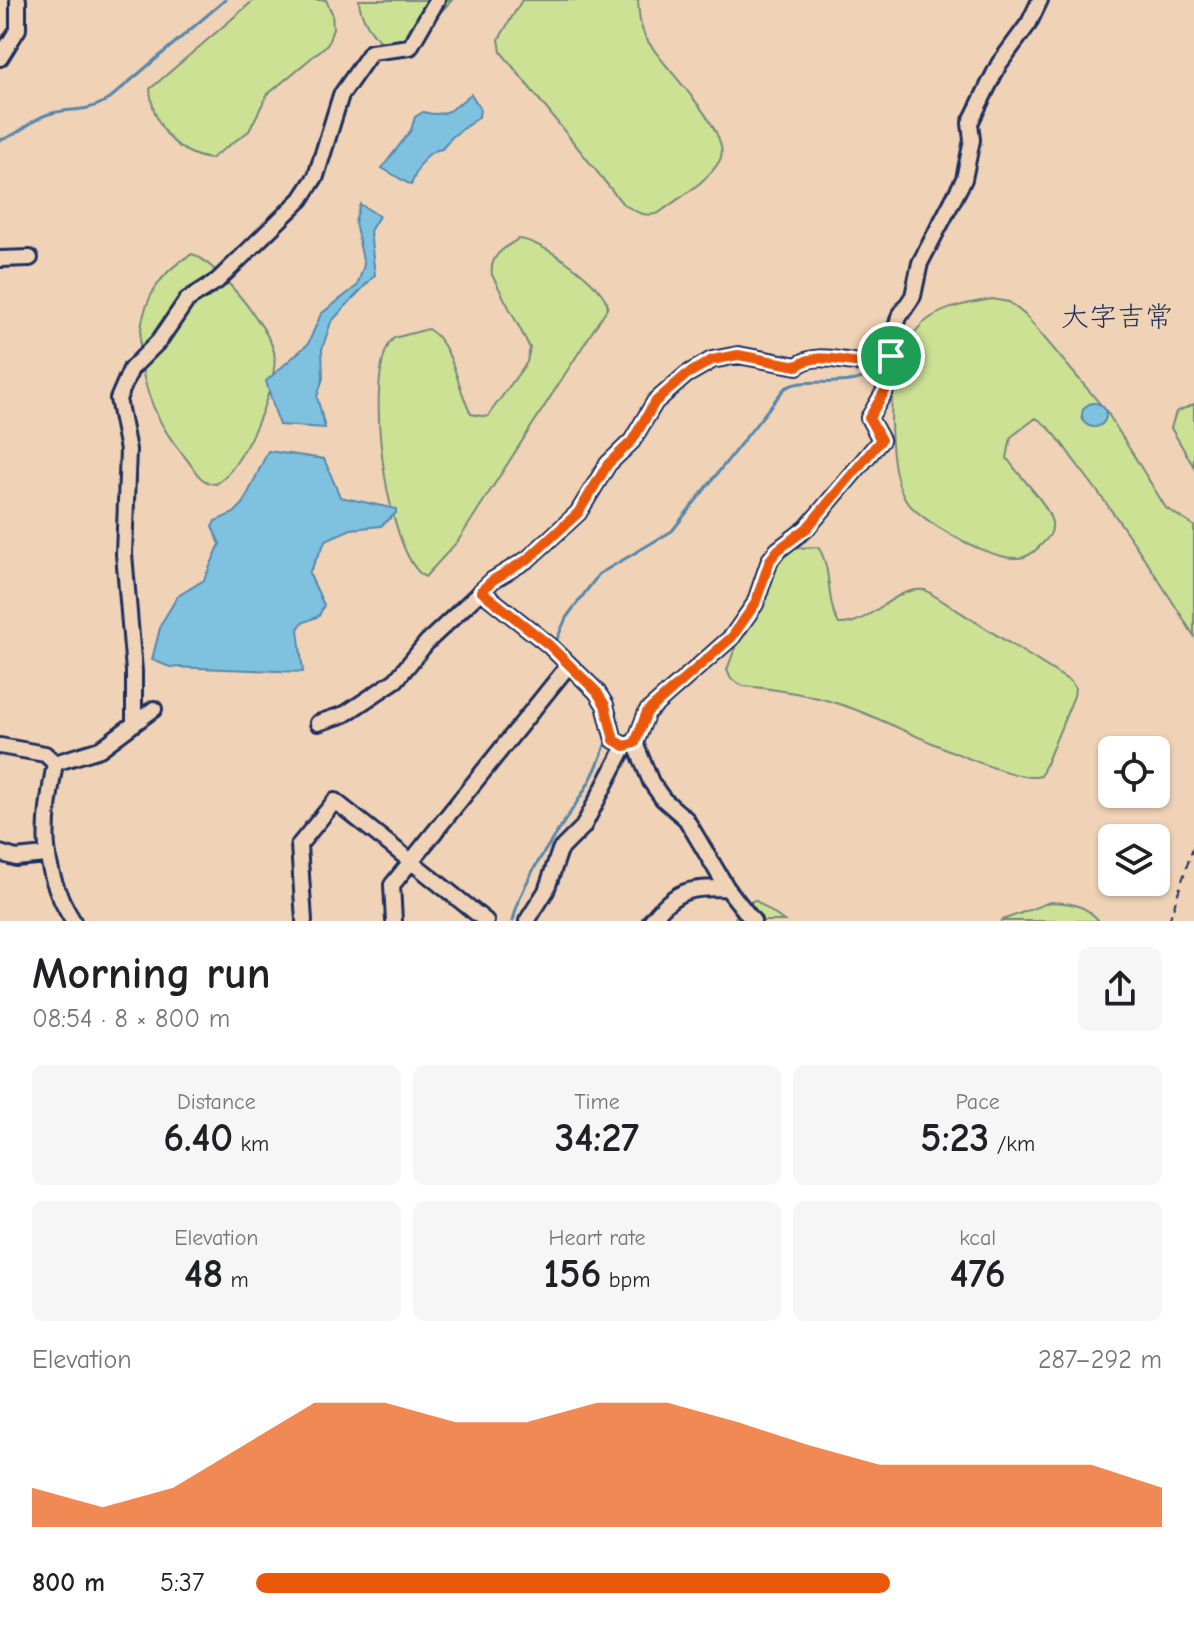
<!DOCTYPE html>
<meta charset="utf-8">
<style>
:root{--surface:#fff;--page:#f6f6f6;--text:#202124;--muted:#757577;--accent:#ea580c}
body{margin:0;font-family:"Comic Neue","Klee One",sans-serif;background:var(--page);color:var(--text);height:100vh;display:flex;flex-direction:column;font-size:30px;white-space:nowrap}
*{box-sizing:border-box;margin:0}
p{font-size:26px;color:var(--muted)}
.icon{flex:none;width:44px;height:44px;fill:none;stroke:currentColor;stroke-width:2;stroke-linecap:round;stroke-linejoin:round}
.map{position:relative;height:921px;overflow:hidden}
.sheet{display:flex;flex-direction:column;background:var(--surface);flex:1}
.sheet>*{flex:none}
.tools{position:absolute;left:1098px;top:736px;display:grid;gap:16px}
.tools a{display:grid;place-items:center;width:72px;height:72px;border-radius:12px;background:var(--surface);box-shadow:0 2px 6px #0004;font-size:40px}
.pin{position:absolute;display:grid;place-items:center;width:68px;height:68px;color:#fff;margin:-34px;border:4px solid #fff;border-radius:50%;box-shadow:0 2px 8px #0007}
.round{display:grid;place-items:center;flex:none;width:84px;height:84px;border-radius:12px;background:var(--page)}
.head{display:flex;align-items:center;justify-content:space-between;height:136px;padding:0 32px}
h1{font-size:44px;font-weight:600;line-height:60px}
.metrics{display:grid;grid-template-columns:repeat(3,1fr);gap:12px;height:136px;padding:8px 32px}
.metrics div{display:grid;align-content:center;border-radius:12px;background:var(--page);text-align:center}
.metrics b{font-size:40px;font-weight:600}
.metrics small{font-size:22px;font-weight:400}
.metrics p{font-size:22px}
.chart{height:224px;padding:16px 32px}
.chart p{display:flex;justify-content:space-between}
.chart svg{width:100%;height:144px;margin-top:8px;fill:var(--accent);opacity:.7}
ul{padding:0 32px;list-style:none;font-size:26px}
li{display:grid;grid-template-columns:128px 96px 1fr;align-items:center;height:60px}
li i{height:20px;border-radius:10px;background:var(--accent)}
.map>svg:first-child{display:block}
</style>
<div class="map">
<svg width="1194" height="921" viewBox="0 0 1194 921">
<rect width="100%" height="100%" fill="#f0d3b7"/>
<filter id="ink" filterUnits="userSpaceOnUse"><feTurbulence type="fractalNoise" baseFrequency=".0125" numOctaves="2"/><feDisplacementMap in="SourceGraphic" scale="16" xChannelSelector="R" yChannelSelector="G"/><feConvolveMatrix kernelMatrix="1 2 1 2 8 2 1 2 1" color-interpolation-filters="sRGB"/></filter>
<g filter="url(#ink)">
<path fill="#cde195" stroke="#74887a" stroke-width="2" d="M254 0H326L332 13 333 28 328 44 267 95 249 131 210 159C174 153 153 125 150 89Z
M359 0H452L407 48C382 55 360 21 359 0Z
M522 0H638C639 13 639 24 645 36 659 65 734 131 720 160 709 181 677 199 659 213 644 218 634 211 622 203L501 52 499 39Z
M518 239C540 239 606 285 608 307L458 541 425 577C386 555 361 366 394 338L428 329C454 344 457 389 471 414L487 417 527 362 530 348 492 275C489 256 504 248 518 239Z
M192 254C215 261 269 327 274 352 280 382 242 470 216 484 199 483 195 469 185 457 134 400 114 297 192 254Z
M992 299 1009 302 1025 315 1107 412 1166 508 1194 526V636C1157 576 1119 518 1076 463 1064 447 1053 428 1036 418L1011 437 1007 458C1020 478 1047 501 1052 523 1053 533 1049 537 1042 544 1035 551 1028 558 1017 558 991 560 920 522 906 500 889 475 888 404 896 375 910 318 937 308 992 299Z
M1194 404V467L1171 428 1176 412Z
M818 547C833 569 825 600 839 624 872 625 893 586 925 590L1071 682 1075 688 1074 696 1041 776C1013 786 887 720 851 708 818 696 778 689 743 686L731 679 727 670 764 569 792 548Z
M755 900 784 921H734L740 907Z
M1050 902C1070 903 1085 904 1099 921H1000Z"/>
<path fill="#7fc2e0" stroke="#5787ac" stroke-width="2" d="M471 94 480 108 479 117 452 137 442 149C424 151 417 170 411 185L382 168 411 130 415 117 423 112C447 119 454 107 471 94Z
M360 204 379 216 370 231 375 275 331 322 322 349 323 378 317 397 325 428 279 425 266 381 308 344 321 314 357 286 364 265 355 222Z
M1082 415a12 12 0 1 1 24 0a12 12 0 1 1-24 0Z
M268 451 324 459 340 497 396 509V513L381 526 351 529 326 540 309 573 324 605 319 616 302 623 298 629 303 672 170 667 152 660 161 624 178 596 204 580 220 544 212 527 215 521 234 513 243 504Z"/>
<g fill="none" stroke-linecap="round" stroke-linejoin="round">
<path stroke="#5787ac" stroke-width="3" d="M0 140C18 136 29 121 46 115 70 106 83 115 109 99L225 0
M555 644 566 618 599 574 672 531 784 389C804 375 839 390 870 375
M595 701 601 716
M513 921C528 853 590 805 607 738"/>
<g stroke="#1b2f5e" stroke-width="20">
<path id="minor" d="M0 58 18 29V0
M0 259 30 258
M481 591 549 645 597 692 605 705 614 740 625 746
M318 723 345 714 396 680 427 642 493 580 528 559 578 513 608 464 632 441 655 402 686 375 712 360 738 355 797 366C823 345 863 376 891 356
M134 724V671L124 554 128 450 118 399 131 369 159 341 187 300 217 281 301 199 316 176 341 95 371 52 410 47 437 0
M0 746 45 754 55 763
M55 763C44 825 38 865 73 921
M55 763 100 749 154 709
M0 853 16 858 45 855
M304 921 299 845 335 801 486 921
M394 921 392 885 568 666
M527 921 546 891 560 850 583 827 625 746 630 744
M651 921C676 889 688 888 727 888
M753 921 727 888 686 819 663 799 651 782 635 743 647 712 732 637 755 604 770 560 778 550 807 528 881 440 869 418 885 391 891 344 899 317 913 296 920 263 964 179 972 140 970 123 999 64 1029 23 1040 0"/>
</g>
<path stroke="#1b2f5e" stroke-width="2" stroke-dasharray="8 6" stroke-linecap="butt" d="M1169 921 1194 844"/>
<use href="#minor" stroke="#f0d3b7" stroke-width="14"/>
</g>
</g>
<g fill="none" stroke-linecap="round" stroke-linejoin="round" filter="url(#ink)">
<g stroke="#fff" stroke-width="16">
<path id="route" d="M738 355 797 366C823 345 862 376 891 356L885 391 869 418 881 440 807 528 778 550 770 560 755 604 732 637 647 712 635 743 625 746 614 740 605 705 597 692 549 645 481 591 493 580 528 559 578 513 608 464 632 441 655 402 686 375 712 360Z"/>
</g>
<use href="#route" stroke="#ea580c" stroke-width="10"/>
</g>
<g text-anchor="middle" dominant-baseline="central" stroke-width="6" stroke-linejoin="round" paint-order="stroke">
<g font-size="28" fill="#1b2f5e" stroke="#f0d3b7">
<text x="1117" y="317">大字吉常</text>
</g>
</g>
</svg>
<div class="tools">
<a><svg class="icon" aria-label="locate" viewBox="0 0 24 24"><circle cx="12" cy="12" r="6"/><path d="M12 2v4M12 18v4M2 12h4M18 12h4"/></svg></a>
<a><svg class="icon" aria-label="layers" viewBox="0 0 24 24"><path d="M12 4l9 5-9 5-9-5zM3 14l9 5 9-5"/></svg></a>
</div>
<div class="pin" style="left:891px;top:356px;background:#1e9e55"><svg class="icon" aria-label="arrive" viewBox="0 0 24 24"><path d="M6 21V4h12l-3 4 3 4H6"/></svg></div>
</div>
<section class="sheet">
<div class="head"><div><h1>Morning run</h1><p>08:54 · 8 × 800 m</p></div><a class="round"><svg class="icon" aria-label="share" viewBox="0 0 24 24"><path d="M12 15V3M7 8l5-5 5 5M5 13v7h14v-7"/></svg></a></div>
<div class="metrics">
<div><p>Distance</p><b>6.40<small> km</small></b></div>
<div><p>Time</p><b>34:27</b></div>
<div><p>Pace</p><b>5:23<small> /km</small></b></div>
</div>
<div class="metrics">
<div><p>Elevation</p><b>48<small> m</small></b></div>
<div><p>Heart rate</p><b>156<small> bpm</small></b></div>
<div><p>kcal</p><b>476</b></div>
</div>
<div class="chart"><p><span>Elevation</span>287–292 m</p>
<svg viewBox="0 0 160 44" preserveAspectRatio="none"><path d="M0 44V32L10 38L20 32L30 19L40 6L50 6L60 12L70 12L80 6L90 6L100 12L110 19L120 25L130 25L140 25L150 25L160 32V44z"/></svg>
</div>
<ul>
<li><b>800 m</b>5:37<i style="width:70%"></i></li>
</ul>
</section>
